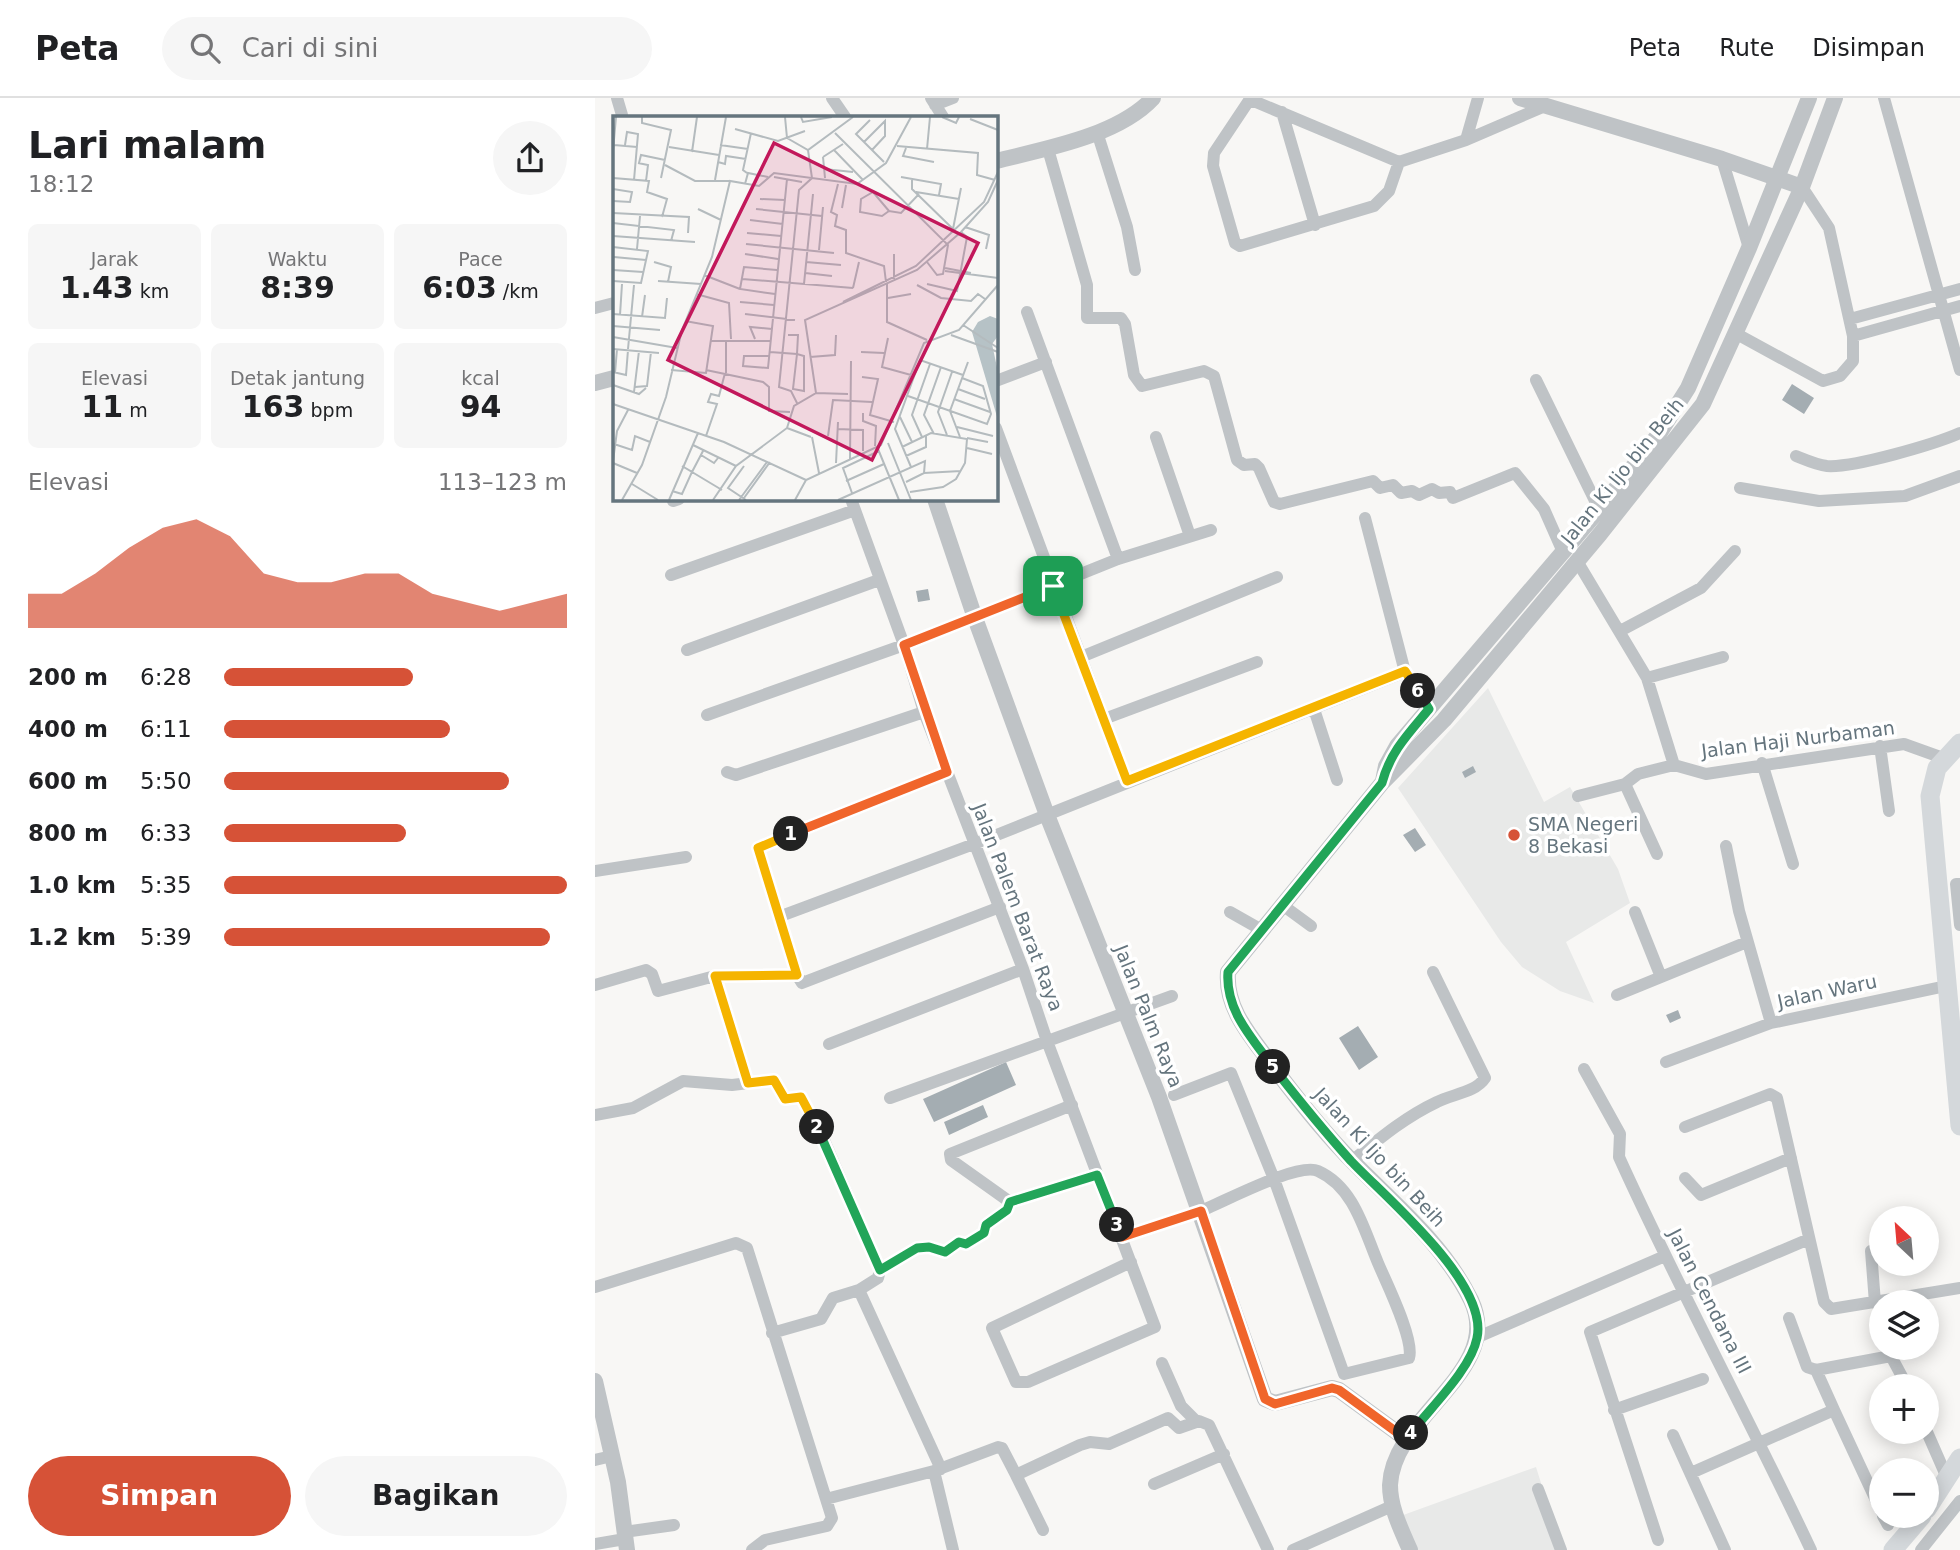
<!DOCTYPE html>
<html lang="id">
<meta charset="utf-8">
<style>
:root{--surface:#fff;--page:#f6f6f6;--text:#202124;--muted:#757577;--line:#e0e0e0;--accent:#d65237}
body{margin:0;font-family:"DejaVu Sans",sans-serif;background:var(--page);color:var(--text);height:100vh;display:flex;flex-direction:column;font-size:26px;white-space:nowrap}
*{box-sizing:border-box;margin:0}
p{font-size:23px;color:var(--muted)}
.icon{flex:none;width:38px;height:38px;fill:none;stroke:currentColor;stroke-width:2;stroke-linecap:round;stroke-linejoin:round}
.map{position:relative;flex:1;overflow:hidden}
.side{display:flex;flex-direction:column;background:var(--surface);width:595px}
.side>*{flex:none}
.needle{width:46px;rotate:334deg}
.fabs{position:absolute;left:1274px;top:1108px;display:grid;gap:14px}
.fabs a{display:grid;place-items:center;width:70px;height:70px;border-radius:50%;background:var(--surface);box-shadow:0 4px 18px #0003;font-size:35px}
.pin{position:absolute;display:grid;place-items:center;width:60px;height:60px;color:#fff;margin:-30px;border-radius:14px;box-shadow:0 4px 10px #0006}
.km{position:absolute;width:35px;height:35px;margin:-18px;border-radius:50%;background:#222;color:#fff;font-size:19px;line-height:35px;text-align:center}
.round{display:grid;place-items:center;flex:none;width:74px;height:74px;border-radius:37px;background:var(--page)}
.head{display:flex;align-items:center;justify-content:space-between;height:119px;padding:0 28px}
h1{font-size:38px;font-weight:700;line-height:52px}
.figures{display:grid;grid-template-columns:repeat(3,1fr);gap:10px;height:119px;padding:7px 28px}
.figures div{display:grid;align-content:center;border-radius:10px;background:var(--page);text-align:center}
.figures b{font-size:30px;font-weight:700}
.figures small{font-size:19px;font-weight:400}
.figures p{font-size:19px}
.chart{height:196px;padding:14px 28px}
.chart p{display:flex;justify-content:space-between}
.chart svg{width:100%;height:126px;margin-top:7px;fill:var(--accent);opacity:.7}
.primary-button{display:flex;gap:14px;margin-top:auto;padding:14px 28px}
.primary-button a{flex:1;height:80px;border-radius:42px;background:var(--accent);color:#fff;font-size:28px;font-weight:700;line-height:80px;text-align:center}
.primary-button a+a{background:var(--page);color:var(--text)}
ul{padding:0 28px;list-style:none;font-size:23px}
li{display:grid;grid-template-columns:112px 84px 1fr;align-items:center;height:52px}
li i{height:18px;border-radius:9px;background:var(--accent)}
header{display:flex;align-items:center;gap:42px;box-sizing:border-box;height:98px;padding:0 35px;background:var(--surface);border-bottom:2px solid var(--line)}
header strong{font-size:33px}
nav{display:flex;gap:38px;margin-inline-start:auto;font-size:24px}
.search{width:490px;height:63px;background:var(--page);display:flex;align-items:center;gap:18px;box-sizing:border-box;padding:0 24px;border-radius:38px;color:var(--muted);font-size:26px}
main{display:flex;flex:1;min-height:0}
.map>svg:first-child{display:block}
</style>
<header>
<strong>Peta</strong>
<div class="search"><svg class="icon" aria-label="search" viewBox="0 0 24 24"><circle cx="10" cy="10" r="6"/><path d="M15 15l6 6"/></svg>Cari di sini</div>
<nav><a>Peta</a><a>Rute</a><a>Disimpan</a></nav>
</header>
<main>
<section class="side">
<div class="head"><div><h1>Lari malam</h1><p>18:12</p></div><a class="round"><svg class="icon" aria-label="share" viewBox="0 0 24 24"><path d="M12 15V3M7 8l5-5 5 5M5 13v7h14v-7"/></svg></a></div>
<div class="figures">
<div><p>Jarak</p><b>1.43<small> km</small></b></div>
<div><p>Waktu</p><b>8:39</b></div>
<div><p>Pace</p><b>6:03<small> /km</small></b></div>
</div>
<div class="figures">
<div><p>Elevasi</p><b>11<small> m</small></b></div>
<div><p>Detak jantung</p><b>163<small> bpm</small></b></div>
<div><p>kcal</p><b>94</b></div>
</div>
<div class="chart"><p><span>Elevasi</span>113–123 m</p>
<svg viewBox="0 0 160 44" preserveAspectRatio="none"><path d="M0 44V32L10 32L20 25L30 16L40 9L50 6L60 12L70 25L80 28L90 28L100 25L110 25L120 32L130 35L140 38L150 35L160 32V44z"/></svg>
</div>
<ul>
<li><b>200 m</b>6:28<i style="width:55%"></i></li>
<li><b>400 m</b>6:11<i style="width:66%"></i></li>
<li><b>600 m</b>5:50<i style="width:83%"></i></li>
<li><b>800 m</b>6:33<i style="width:53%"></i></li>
<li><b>1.0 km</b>5:35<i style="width:100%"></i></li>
<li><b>1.2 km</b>5:39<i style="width:95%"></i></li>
</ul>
<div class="primary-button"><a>Simpan</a><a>Bagikan</a></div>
</section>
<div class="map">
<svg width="1365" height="1452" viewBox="0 0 1365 1452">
<rect width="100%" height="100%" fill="#f8f7f5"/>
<path fill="#e8e9e8" d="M893 590 949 704 975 689 1023 771 1035 805 971 844 999 905 965 893 927 869 906 844 803 690Z
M941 1369 967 1452H813L800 1420Z"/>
<path fill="#a4adb2" d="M1197 286 1219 300 1209 316 1187 302Z
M333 491 335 502 323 504 321 493Z
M878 668 881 674 870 680 867 674Z
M820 730 831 747 820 754 808 737Z
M1083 912 1086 920 1075 925 1071 917Z
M763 928 783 959 764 972 744 940Z
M411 964 421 987 339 1024 328 1001Z
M388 1007 393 1019 354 1037 349 1024Z"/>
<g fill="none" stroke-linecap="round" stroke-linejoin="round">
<path stroke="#bfc3c6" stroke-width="12" d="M22 0 27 17
M237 0 250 19
M336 0 348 19
M1289 0 1365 272
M340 7 358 0
M687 14 720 127
M502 34 532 129 540 172
M871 42 950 8
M453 51 492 187V220H526L530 226 539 277 547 288 609 273 619 278 642 362 649 367 660 366 664 370 679 404 685 406 778 383 785 390 798 387 806 395 817 393 824 397 837 391 844 395 855 394 858 400 920 375 949 411 968 454
M1127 61 1154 150
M804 64 661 4H653L619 55 618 68 640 145 645 148 779 108 794 93 804 64 871 42 883 0
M0 210 19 205
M432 214 523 461
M1255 221 1365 191
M1140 235 1228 283 1245 278 1258 263V238L1234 130 1207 89
M1258 238 1365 208
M941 282 1007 417
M401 283 451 264
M401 330 532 683
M561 339 595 438
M1201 358C1211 362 1222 367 1232 368 1259 370 1340 346 1365 335
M1145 390 1224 403 1310 398 1365 378
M256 401 309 547 329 614 428 871 452 943 560 1229 433 1284H421L397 1230 536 1164
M78 403 84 401
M770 420 810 574 834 612
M982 463 1052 580 1079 667 1111 676 1309 646 1348 660
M76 477 260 412
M1025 533 1106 490 1140 453
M92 552 284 482
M486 559 682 479
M1052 580 1128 559
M719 611 742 682
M112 617 309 547 523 461 616 432
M509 621 662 564
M1285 648 1294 713
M1167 665 1198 766
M132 674 141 677 329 614
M352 674 163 750 202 877 207 885 405 809
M1030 686 1062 756
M983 698 1030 686 1043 676 1079 667
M1131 748 1144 813 1176 925 1351 888
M0 773 91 759
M1365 786H1361L1365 827
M686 806 716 828
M635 814 665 831
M1040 814 1066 879
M186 818 379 746 810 574
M120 878 153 985
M0 887 51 872 57 876 63 893 120 878 202 877
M1022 897 1152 844
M234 946 428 871
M1071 964 1176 925
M989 971 1025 1036 1024 1059C1084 1192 1154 1320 1216 1452
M295 1000 577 898
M0 1017 38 1010 88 983 137 987 179 982 190 1001 206 999 226 1035 285 1172
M1090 1029 1175 996 1182 1000 1229 1204 1236 1211 1365 1190
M757 1063C784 1041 810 1019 842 1004 857 996 880 995 890 980L838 874
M1090 1080 1106 1097 1196 1060
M415 1104 356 1062 355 1056 477 1007
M527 1139C552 1131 578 1123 603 1114 627 1105 702 1064 723 1073 759 1089 769 1132 783 1165 791 1184 820 1242 814 1260L749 1276 679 1081 636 975 579 997
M1276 1153 1280 1205
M0 1189 141 1145 152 1150 237 1420 232 1428 170 1442 157 1452
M264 1192 346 1371
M1194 1220 1212 1269 1221 1272 1296 1258 1312 1288
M177 1235 226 1221 238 1200 264 1192 283 1180 285 1172 322 1150 334 1149 350 1154 364 1144 371 1146 389 1135 391 1127 412 1112 415 1104 502 1077
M883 1239 1070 1158
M567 1265 586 1308 602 1324
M1221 1272 1239 1312
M1019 1312 1108 1281
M1332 1334 1353 1382
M1078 1337 1130 1452
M0 1362 17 1358
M339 1373 358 1452
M1096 1375 1239 1312 1286 1413
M421 1377 448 1432
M559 1386 629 1356
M943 1391 966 1452
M231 1401 339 1373 403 1349 407 1350 421 1377 485 1347 495 1344 514 1346 573 1320 584 1330 604 1323 614 1327 673 1452
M1288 1418 1293 1427
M29 1434 79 1427
M1063 1442 995 1234 1214 1141
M0 1446 30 1441
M698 1452 797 1408
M1326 1452 1365 1403"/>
<path stroke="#bfc3c6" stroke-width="16" d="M925 0 1127 61 1207 89
M401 63C449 51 523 38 558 0
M0 285 19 280
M340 401 380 520 452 717 564 999 670 1301 680 1305 737 1290 744 1292 811 1341
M788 683 791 668 802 648 1003 413 1064 336 1093 290 1154 150 1214 0
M0 1283 23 1384 32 1452
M815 1452C806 1431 795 1410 795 1387 798 1317 910 1273 876 1202 849 1147 801 1107 759 1065 728 1034 700 998 674 963 654 936 630 909 633 874L787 685 849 622 1005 436 1108 306 1207 89 1240 0"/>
<path stroke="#d4d8db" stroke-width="19" d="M1365 645 1342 670 1335 698 1365 1028
M1332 1411 1365 1360
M1298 1452 1327 1418"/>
</g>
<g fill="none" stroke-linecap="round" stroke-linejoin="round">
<g stroke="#fff" stroke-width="14">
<path id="split-1" d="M196 736 352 674 309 547 458 488"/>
</g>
<g stroke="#fff" stroke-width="14">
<path id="split-2" d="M196 736 163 750 202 877 120 878 153 985 179 982 190 1001 206 999 222 1029"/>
</g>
<g stroke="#fff" stroke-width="14">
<path id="split-3" d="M222 1029 285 1172 322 1150 334 1149 350 1154 364 1144 371 1146 389 1135 391 1127 412 1112 415 1104 502 1077 522 1127"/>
</g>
<g stroke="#fff" stroke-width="14">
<path id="split-4" d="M522 1127 527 1139 606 1113 670 1301 680 1306 737 1290 744 1292 811 1341 816 1335"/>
</g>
<g stroke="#fff" stroke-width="14">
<path id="split-5" d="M678 969C703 1001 729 1033 756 1063 791 1100 894 1185 882 1240 876 1271 836 1309 816 1335"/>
</g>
<g stroke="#fff" stroke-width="14">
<path id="split-6" d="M678 969C657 940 630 912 633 874L787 685C795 654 814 635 834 611L823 593"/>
</g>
<g stroke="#fff" stroke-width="14">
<path id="split-7" d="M458 488 532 683 810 573 823 593"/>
</g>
<use href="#split-1" stroke="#f0652b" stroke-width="9"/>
<use href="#split-2" stroke="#f5b400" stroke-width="9"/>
<use href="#split-3" stroke="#22a559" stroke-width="9"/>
<use href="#split-4" stroke="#f0652b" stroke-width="9"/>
<use href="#split-5" stroke="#22a559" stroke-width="9"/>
<use href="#split-6" stroke="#22a559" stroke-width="9"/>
<use href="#split-7" stroke="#f5b400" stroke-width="9"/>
</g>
<circle fill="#d65237" stroke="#fff" stroke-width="2.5" cx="919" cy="737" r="7"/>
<g text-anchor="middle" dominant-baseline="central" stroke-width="7" stroke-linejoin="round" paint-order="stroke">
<g font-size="19" fill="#65757e" stroke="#fff">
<text transform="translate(1027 373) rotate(-51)">Jalan Ki Ijo bin Beih</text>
<text transform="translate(1203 641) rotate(-7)">Jalan Haji Nurbaman</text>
<text transform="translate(423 809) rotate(69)">Jalan Palem Barat Raya</text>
<text transform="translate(1232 893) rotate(-12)">Jalan Waru</text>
<text transform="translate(554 918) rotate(68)">Jalan Palm Raya</text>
<text transform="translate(785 1059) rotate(47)">Jalan Ki Ijo bin Beih</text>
<text transform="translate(1115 1203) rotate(63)">Jalan Cendana III</text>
</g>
<g font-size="19" fill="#65757e" stroke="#fff" text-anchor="start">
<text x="933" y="726">SMA Negeri<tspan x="933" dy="22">8 Bekasi</tspan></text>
</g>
</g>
<g transform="translate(18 18)">
<rect width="385" height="385" fill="#f8f7f5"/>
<path d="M377 200 385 203V220L379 228 385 256V304L359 216 365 206Z" fill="#b6c2c6"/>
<path fill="none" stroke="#b4bbbe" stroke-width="2" d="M29 1V7L58 14 48 62M172 1 174 22 195 34 240 1M188 1 190 6 219 1M329 1 343 7 346 1M357 3 385 14M257 4 243 18 271 46M122 13 165 25 192 15M222 17 335 129 330 158 324 159 314 146M251 26 272 5V20L259 34M1 29 24 31M12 29 14 16 25 18 21 64M107 29 135 33M284 30 365 37 364 59 382 64M56 31 106 39M293 32 290 40 321 46M314 33 317 1M221 34 250 64M0 35 3 1M79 36 84 1M210 41 230 28M210 41 212 62M105 46 112 48 113 40 133 43M25 47 35 49 33 65M26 47 28 39 52 44M52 49 82 65H117M211 53 240 56M134 57 130 54 138 17M161 61 189 66M288 61 328 68 326 79M0 62 36 65 34 76 54 83 49 101M102 64 113 1M299 64V73L340 113M132 68 135 57 155 61M225 68 218 96 224 99 222 110 233 114V137L271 150 273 166M0 73 19 76 17 86 0 85M303 76 346 83M147 83 172 84M229 92 233 69M85 93 108 104M143 93 209 100M276 95 260 76 248 83 247 96 269 100 276 95 288 97 306 78M0 97 76 101 75 117M137 104 170 108M0 107 61 114 58 125M352 111 376 119 373 133M340 113 348 72M134 117 168 120M0 120 82 126M133 128 221 137M0 131 35 135 28 167 0 165M24 133 27 100M206 134 210 91M132 138 165 143M1 141 33 144M41 146 58 151 55 166M193 146 228 149M332 152 358 157M0 154 30 156M332 155 385 162M192 157 219 160M91 159 127 173M129 163 240 172M281 163V138M45 165 88 168M191 168 200 78M274 168V206L314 224M314 168 344 175 354 121 348 116M304 169 328 182 358 185 365 178 372 183M240 172 246 146M83 178 116 187 118 223M162 178 127 173 131 151 164 154M275 182 298 178M127 186 161 189M230 186 303 150 371 86 385 56M0 198 52 202 54 182M132 198 182 204M7 199 9 168M29 201 32 179M350 209 385 232M0 210 47 214M338 219 385 236M0 221 64 232M275 222 269 251 298 259M142 223 137 211 159 213M97 225H157M0 233 46 237M15 233 21 169M157 236 184 238 191 240V275L180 273 184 238 185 219H175M248 236 271 237M156 240H131L130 250 155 252 174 63M197 241 222 239 223 219M58 254 93 257 100 210 72 205M93 254 150 266 156 271V295L177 296M0 256 13 259 15 234M2 257 4 233M113 257V225M249 261 265 263 257 299 281 306M0 269 26 278 33 272M22 271 34 270 38 236M345 273 372 283M21 276 26 235M203 277 235 278M295 280 374 308 378 298 370 270 349 262M341 283 377 296M184 287 178 275 166 271 186 74 199 62 195 34M0 288 111 326 193 364M250 297V305L263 310 262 330M287 301 299 326M344 311 380 320M174 312 198 321M224 313 250 314V335M321 318 311 299 328 251M334 319 325 296 339 256M93 320 104 288 95 286 98 278 106 280 112 257M215 320 220 284 259 286M199 321 206 357M309 321 299 299 317 248M347 321 337 295 355 246M354 322 375 326M275 327 298 384M1 328 19 334 22 320 37 326M80 329 123 350M289 331 318 317 354 323 352 347 343 363 330 371 297 376M354 332 379 338M265 333 286 384M90 335 79 356 109 374M88 339 101 347 105 342M293 340 313 331V319M237 343 238 245M0 345 4 315 15 294M0 347 24 357M223 347 225 306M131 350 115 372 133 384M298 351 282 313 307 244 350 259M233 365 271 348M293 366 311 357 348 355M19 368 45 384M59 375 69 378 79 356 69 350M239 377 230 352 266 335M131 382 157 346M9 384 29 349 53 281 69 214 99 141 117 65 146 70 161 57 244 68 273 47 298 1M56 384 85 317M100 384 123 350 174 312 181 290 203 277 192 204 304 154 348 116 375 86 385 64M126 384 154 346M182 384 193 364 268 329 311 227 346 214 385 169M225 384 312 345 311 357"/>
<path fill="#c2185b" fill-opacity="0.15" stroke="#c2185b" stroke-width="3.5" d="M161 27 365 127 259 344 55 244Z"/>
<rect width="385" height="385" fill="none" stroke="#65757e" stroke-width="3.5"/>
</g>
</svg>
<div class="fabs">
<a><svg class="needle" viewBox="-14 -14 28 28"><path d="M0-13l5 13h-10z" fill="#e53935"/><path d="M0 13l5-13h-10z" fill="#757577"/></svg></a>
<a><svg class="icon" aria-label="layers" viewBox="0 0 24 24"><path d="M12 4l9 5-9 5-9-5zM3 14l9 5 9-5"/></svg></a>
<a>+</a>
<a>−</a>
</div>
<div class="pin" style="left:458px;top:488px;background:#1e9e55"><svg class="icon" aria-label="arrive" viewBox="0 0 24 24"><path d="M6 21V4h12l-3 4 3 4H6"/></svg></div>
<b class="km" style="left:196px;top:736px">1</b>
<b class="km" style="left:222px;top:1029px">2</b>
<b class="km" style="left:522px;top:1127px">3</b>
<b class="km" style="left:816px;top:1335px">4</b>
<b class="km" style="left:678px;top:969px">5</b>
<b class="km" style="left:823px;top:593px">6</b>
</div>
</main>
